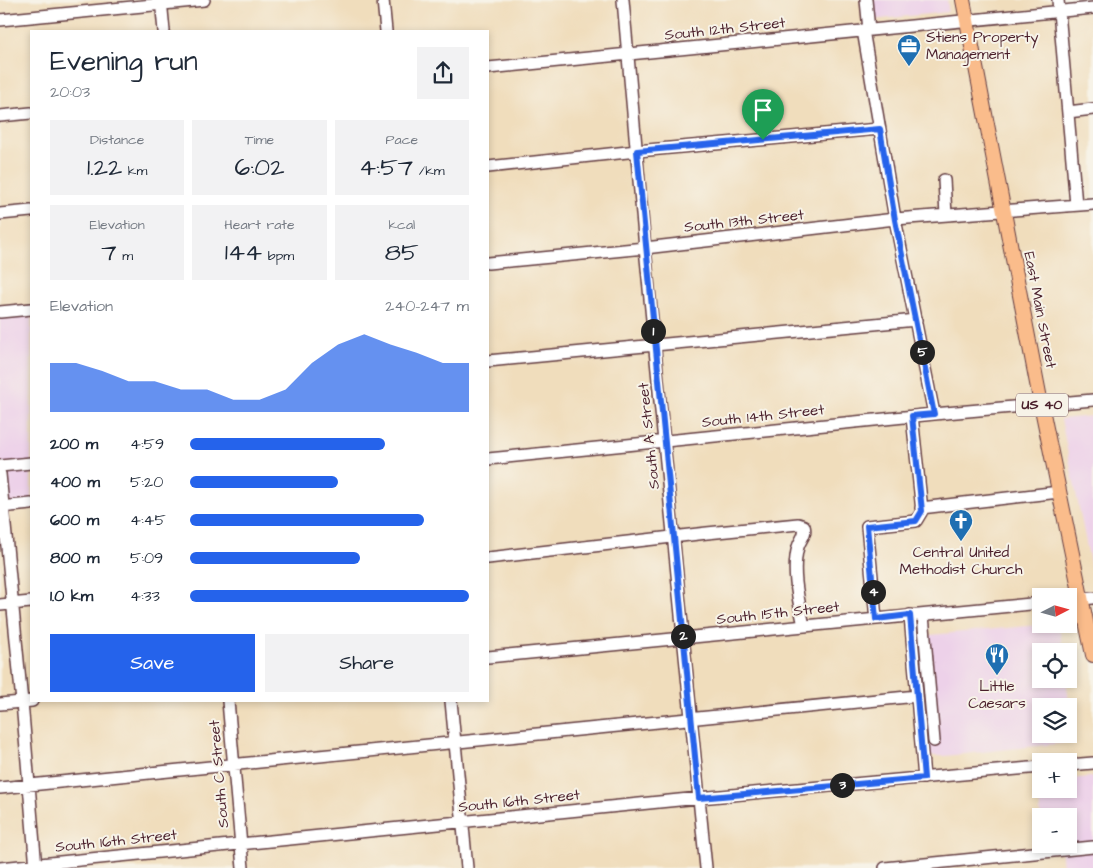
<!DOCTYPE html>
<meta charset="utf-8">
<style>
:root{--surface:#fff;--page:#f2f2f3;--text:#1f2937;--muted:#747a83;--accent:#2563eb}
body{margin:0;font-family:"Architects Daughter",sans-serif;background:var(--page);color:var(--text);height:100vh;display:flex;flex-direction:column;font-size:19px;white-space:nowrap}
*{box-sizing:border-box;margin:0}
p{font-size:16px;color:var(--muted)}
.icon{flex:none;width:28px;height:28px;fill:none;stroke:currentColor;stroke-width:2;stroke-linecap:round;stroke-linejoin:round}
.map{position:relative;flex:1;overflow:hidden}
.panel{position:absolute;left:30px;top:30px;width:459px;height:672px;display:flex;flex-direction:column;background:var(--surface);border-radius:0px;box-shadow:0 2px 8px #0003}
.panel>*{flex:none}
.needle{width:32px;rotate:84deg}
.fabs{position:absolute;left:1032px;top:588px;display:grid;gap:10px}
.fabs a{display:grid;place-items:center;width:45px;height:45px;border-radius:0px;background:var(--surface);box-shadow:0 2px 8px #0003;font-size:25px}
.pin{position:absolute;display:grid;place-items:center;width:42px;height:42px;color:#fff;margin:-51px -21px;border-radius:50% 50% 50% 0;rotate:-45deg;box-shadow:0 0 5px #0007}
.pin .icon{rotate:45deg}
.km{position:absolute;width:25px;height:25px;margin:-12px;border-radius:50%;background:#222;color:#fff;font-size:14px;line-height:25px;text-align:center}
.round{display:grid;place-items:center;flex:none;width:52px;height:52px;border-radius:0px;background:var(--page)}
.headline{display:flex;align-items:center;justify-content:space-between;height:85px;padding:0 20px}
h1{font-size:28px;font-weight:600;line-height:38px}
.stats{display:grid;grid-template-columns:repeat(3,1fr);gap:8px;height:85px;padding:5px 20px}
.stats div{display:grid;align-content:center;border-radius:0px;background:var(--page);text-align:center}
.stats b{font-size:25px;font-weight:600}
.stats small{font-size:14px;font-weight:400}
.stats p{font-size:14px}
.chart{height:140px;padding:10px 20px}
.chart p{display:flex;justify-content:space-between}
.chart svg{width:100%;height:90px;margin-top:5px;fill:var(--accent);opacity:.7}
.button{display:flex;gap:10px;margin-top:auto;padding:10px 20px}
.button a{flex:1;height:58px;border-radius:0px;background:var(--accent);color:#fff;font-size:20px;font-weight:600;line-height:58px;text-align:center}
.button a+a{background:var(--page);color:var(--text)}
ul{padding:0 20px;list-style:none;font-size:16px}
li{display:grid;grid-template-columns:80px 60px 1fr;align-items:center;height:38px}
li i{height:12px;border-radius:6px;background:var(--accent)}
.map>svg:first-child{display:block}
</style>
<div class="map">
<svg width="1093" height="868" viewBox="0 0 1093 868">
<rect width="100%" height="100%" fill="#f7f3e8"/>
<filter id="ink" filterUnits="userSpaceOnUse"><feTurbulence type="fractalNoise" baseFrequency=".02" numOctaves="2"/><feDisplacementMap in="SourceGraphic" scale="10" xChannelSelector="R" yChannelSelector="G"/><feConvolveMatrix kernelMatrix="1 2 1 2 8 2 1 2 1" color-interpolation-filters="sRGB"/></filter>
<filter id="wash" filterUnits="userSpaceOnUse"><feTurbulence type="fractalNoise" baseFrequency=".0096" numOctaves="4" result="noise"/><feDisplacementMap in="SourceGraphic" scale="20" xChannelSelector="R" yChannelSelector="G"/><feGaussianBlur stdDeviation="1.12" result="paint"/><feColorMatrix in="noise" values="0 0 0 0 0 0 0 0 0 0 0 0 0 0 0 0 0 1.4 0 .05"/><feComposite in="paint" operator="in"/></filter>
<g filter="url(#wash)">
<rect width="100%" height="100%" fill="#f0ddbc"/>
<path fill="#edd1e9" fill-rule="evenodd" d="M869 0H947L948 8 947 12 871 20Z
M31 309V504L3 507 0 474V312Z
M1093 416V577L1061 419Z
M1050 624 1060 631 1063 651H1041V679H1066L1073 734 1065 743 945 756H930L919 636ZM1041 706H1069V734H1041Z
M1091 777 1093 780V868H1063L1061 845 1043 846V844H1069V816H1041V822L1038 782 1041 781V789H1069V779Z"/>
</g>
<g filter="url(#ink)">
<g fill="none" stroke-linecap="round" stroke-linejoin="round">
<g stroke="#633c41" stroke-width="14">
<path id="minor" d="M161 0 164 31
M383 0 386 31
M623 0 645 248 699 798 706 868
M866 0 869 30
M1058 0C1064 68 1070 137 1076 205
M0 20 204 0
M863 30 895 219 934 414
M488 68 1093 8
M1068 112 1093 109
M0 116 31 113
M488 167 637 151 879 129
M944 180 946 215
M0 214 31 211
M488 263 645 248 895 219 1093 204
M0 312 31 309
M488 361 916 320
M488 459 934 414 1093 400
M0 466 31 463
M0 474 22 702 36 868
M0 507 31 504
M921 508 1059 492
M488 558 707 533 798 524 804 526C807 535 800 539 798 547 791 572 799 602 804 626
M1069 600 1093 598
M0 605 31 602
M910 615 924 778
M923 615 934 741
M876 619 867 526 916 521 922 511 912 416
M488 657 1041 603
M228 701 243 868
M451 701 467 868
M0 704 32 701
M1069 765 1093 763
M0 788 917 696
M0 868 699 798 1041 767
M885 868 1093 847"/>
</g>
<g stroke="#633c41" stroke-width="16">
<path id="major" d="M963 0 1041 404 1093 655"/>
</g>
<use href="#minor" stroke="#fff" stroke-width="11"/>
<use href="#major" stroke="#fabc8b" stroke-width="14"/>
</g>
</g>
<g fill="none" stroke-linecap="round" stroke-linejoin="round" filter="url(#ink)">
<g stroke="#fff" stroke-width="10">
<path id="route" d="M880 129 895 220 934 414 912 416 922 511 916 521 867 526 876 619 910 615 924 778 699 798 637 151Z"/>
</g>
<use href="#route" stroke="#2563eb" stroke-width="6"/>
</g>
<defs>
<g id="office-pin" transform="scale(1.25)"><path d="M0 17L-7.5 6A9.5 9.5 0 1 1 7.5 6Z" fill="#1f6fb2" stroke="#f7f3e8"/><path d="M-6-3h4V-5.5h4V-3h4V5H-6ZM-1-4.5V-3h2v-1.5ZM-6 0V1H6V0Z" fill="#fff"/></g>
<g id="church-pin" transform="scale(1.25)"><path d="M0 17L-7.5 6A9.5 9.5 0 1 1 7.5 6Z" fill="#1f6fb2" stroke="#f7f3e8"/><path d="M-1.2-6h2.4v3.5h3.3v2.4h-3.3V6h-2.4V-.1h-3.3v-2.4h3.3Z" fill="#fff"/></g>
<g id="restaurant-pin" transform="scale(1.25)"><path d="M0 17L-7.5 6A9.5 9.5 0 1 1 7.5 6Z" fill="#1f6fb2" stroke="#f7f3e8"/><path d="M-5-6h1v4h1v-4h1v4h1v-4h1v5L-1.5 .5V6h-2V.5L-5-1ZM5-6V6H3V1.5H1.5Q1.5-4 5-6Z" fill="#fff"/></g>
</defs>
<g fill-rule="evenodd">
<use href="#office-pin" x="909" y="46"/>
<use href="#church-pin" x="961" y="521"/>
<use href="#restaurant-pin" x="997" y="655"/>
</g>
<g text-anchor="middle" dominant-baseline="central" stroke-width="4" stroke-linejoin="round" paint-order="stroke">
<rect fill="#f7f3e8" stroke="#7e5f64" stroke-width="1" x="1016" y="393.5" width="52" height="23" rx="4"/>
<g font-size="14" font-weight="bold" fill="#4a1f2b">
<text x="1042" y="405">US 40</text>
</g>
<g font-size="15" fill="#4a1f2b" stroke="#f7f3e8">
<text transform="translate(725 29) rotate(-6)">South 12th Street</text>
<text transform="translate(744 221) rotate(-6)">South 13th Street</text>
<text transform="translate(1040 310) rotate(79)">East Main Street</text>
<text transform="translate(763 416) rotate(-6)">South 14th Street</text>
<text transform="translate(649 436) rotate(-96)">South A Street</text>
<text transform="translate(778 613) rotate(-6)">South 15th Street</text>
<text transform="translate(219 774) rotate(-95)">South C Street</text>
<text transform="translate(519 801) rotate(-6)">South 16th Street</text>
<text transform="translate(116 841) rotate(-6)">South 16th Street</text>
</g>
<g font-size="15" fill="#4a1f2b" stroke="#f7f3e8">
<text x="926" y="37" text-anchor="start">Stiens Property<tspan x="926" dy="17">Management</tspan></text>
<text x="961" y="552">Central United<tspan x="961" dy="17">Methodist Church</tspan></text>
<text x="997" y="686">Little<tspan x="997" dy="17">Caesars</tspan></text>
</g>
</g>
</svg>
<div class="fabs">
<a><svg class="needle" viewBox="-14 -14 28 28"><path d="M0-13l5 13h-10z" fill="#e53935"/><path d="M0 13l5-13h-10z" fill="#747a83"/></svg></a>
<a><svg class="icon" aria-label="locate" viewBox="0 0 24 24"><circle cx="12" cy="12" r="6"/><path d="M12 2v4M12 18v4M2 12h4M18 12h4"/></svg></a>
<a><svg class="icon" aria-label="layers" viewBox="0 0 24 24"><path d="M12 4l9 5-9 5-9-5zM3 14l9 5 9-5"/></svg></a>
<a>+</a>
<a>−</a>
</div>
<div class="pin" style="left:763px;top:140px;background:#1e9e55"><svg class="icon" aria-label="arrive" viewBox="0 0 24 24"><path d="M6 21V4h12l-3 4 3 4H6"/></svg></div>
<b class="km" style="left:653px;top:331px">1</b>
<b class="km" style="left:683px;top:636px">2</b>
<b class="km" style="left:842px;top:785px">3</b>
<b class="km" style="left:873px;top:592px">4</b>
<b class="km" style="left:922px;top:352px">5</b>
<section class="panel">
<div class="headline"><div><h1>Evening run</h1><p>20:03</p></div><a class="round"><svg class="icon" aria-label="share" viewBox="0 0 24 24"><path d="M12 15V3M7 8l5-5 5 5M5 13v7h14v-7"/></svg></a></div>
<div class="stats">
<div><p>Distance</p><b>1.22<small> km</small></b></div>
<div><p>Time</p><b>6:02</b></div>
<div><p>Pace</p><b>4:57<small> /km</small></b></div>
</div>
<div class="stats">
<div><p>Elevation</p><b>7<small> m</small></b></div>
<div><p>Heart rate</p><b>144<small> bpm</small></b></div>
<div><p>kcal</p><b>85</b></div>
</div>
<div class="chart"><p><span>Elevation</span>240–247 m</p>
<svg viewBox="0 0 160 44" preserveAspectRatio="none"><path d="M0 44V20L10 20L20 24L30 29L40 29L50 33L60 33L70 38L80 38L90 33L100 20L110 11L120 6L130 11L140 15L150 20L160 20V44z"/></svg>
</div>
<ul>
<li><b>200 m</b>4:59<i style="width:70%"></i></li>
<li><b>400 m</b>5:20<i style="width:53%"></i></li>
<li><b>600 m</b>4:45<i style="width:84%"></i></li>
<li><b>800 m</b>5:09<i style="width:61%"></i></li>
<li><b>1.0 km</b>4:33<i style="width:100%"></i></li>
</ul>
<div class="button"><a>Save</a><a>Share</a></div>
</section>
</div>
